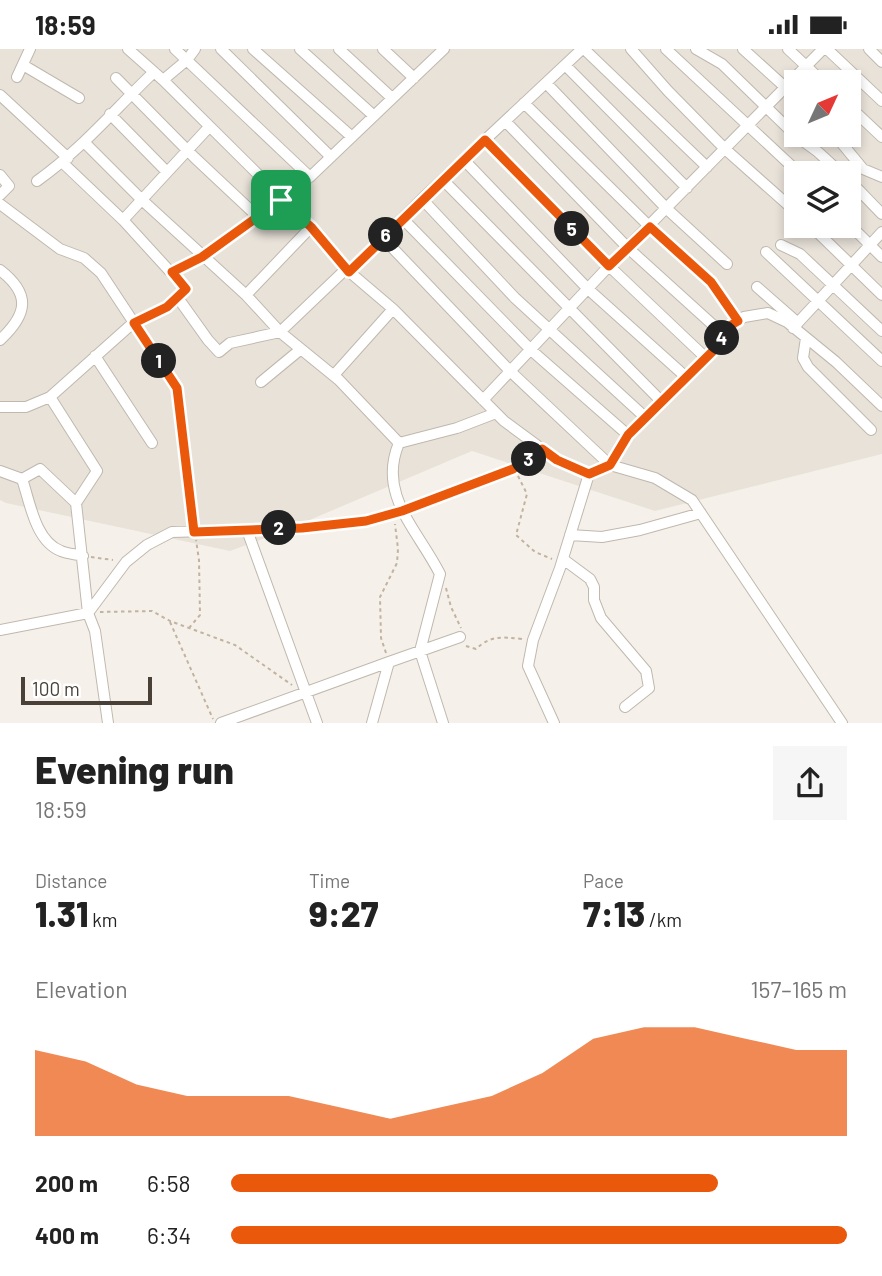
<!DOCTYPE html>
<meta charset="utf-8">
<style>
:root{--surface:#fff;--page:#f6f6f6;--text:#222;--muted:#767676;--accent:#ea580c}
body{margin:0;font-family:Barlow,sans-serif;background:var(--page);color:var(--text);height:100vh;display:flex;flex-direction:column;font-size:26px;white-space:nowrap}
*{box-sizing:border-box;margin:0}
p{font-size:23px;color:var(--muted)}
.icon{flex:none;width:38px;height:38px;fill:none;stroke:currentColor;stroke-width:2;stroke-linecap:round;stroke-linejoin:round}
.map{position:relative;height:674px;overflow:hidden}
.panel{display:flex;flex-direction:column;background:var(--surface);flex:1}
.panel>*{flex:none}
.needle{width:46px;rotate:46deg}
.buttons{position:absolute;left:784px;top:21px;display:grid;gap:14px}
.buttons a{display:grid;place-items:center;width:77px;height:77px;border-radius:0px;background:var(--surface);box-shadow:0 4px 10px #0003;font-size:35px}
.scale{position:absolute;left:21px;bottom:18px;width:131px;box-sizing:border-box;padding-left:7px;border:4px solid #494138;border-top:0;font-size:19px;line-height:24px;white-space:nowrap;color:#494138;-webkit-text-stroke:5px #fff;paint-order:stroke}
.pin{position:absolute;display:grid;place-items:center;width:60px;height:60px;color:#fff;margin:-30px;border-radius:14px;box-shadow:0 4px 10px #0006}
.km{position:absolute;width:35px;height:35px;margin:-18px;border-radius:50%;background:#222;color:#fff;font-size:19px;line-height:35px;text-align:center}
.round{display:grid;place-items:center;flex:none;width:74px;height:74px;border-radius:0px;background:var(--page)}
.summary{display:flex;align-items:center;justify-content:space-between;height:119px;padding:0 35px}
h1{font-size:38px;font-weight:800;line-height:52px}
.figures{display:grid;grid-template-columns:repeat(3,1fr);gap:10px;height:119px;padding:7px 35px}
.figures div{display:grid;align-content:center}
.figures b{font-size:35px;font-weight:800}
.figures small{font-size:19px;font-weight:400}
.figures p{font-size:19px}
.chart{height:196px;padding:14px 35px}
.chart p{display:flex;justify-content:space-between}
.chart svg{width:100%;height:126px;margin-top:7px;fill:var(--accent);opacity:.7}
ul{padding:0 35px;list-style:none;font-size:23px}
li{display:grid;grid-template-columns:112px 84px 1fr;align-items:center;height:52px}
li i{height:18px;border-radius:9px;background:var(--accent)}
.status{display:flex;justify-content:space-between;align-items:center;height:49px;padding:0 35px;background:var(--surface);direction:ltr}
.status svg{height:19px;fill:currentColor}
.map>svg:first-child{display:block}
</style>
<div class="status"><b>18:59</b><svg viewBox="0 0 49 12"><path d="M0 12V9h3v3zM5 12V6h3v6zM10 12V3h3v9zM15 12V0h3v12zM26 1h20v11H26zM47 4h2v5h-2z"/></svg></div>
<div class="map">
<svg width="882" height="674" viewBox="0 0 882 674">
<rect width="100%" height="100%" fill="#f5f1ea"/>
<path fill="#e8e2d9" fill-rule="evenodd" d="M0 0H882V405L655 462 472 402 279 484 230 502 6 454 0 451ZM796 33H849V86H796ZM796 124H849V177H796Z"/>
<g fill="none" stroke-linecap="round" stroke-linejoin="round">
<g stroke="#c0b8ad" stroke-width="12">
<path id="minor" d="M128 0 163 31 311 178 346 220 393 260 504 372 557 411 589 425 610 416 655 429 692 451 842 674
M175 0 310 128
M221 0 331 108
M253 0 352 88
M300 0 374 67
M339 0 392 49
M383 0 414 29
M584 0 707 118
M631 0 668 42 725 100 796 163
M666 0 799 124
M696 0 722 15 796 87 818 103 841 124
M743 0 796 48
M788 0 823 33
M827 0 882 52
M869 0 882 13
M23 16 79 49
M565 16 687 139
M17 28 30 0
M116 29 195 109 258 168
M163 31 187 11 195 0
M546 34 667 160 727 215
M0 46 68 109
M524 54 650 178 711 233 738 272
M849 57 882 88
M110 65 167 123
M506 73 628 199 724 286
M835 86 863 120 882 128
M485 91 609 217 706 309
M84 93 142 151 246 246 280 283 339 331 399 394
M464 111 588 240 686 328
M0 126 9 137 0 146
M443 131 662 353
M849 131 882 165
M37 132C81 101 115 60 154 23
M278 148 310 128 444 0
M422 150 515 249 646 369
M0 155 60 200 84 209 101 224 177 339 194 483
M403 170 531 301 628 386
M123 171 209 78
M849 175 882 208
M811 177 882 246
M383 189 511 323 610 416 628 386 716 299 728 278 744 268 768 264 787 273 836 313 882 357
M781 196 800 205 882 282
M766 203 882 312
M0 221C31 245 28 265 0 291
M172 223 202 208 281 151
M349 223 422 150 582 0
M757 238 798 274
M246 246 311 178
M178 249 208 291 219 303 230 294 280 283 346 220
M793 279 882 183
M806 289 803 309 808 318 871 381
M95 307 152 394
M334 326 393 260
M261 333 301 300
M50 348 97 422 76 454
M483 351 609 217 823 0
M0 358H26L50 348 133 274 167 258 186 240 123 171 63 114
M399 394C377 446 418 481 440 525L420 602 443 674
M399 394 457 379 496 364
M0 422 22 430C30 453 35 492 61 502 68 505 76 505 83 507
M22 430 40 420 76 454 88 564 95 582 108 674
M247 481 317 674
M570 486 602 488 640 481 701 464
M563 510 590 530 594 538V551L601 569 646 622 649 639 625 658
M0 581 88 564 126 513 147 496 172 483 302 479 366 472 402 462 513 420 543 400
M221 674 389 613
M372 674 389 613 460 588
M554 674 528 617 533 591 560 519 589 425"/>
</g>
<path stroke="#c1b39f" stroke-width="2" stroke-dasharray="3.5 3.5" stroke-linecap="butt" d="M518 427 527 445 516 486 535 503 552 510
M91 508 113 511
M446 539 451 558 461 579
M100 563 152 562 170 572 235 596 292 636
M170 573 213 670
M189 579 200 566 199 511 196 491
M466 597 476 600C491 586 502 588 522 590
M386 604 381 589 380 548 397 514 398 500 395 475"/>
<use href="#minor" stroke="#fff" stroke-width="10"/>
</g>
<g fill="none" stroke-linecap="round" stroke-linejoin="round">
<g stroke="#fff" stroke-width="14">
<path id="route" d="M485 91 609 217 650 178 711 233 738 272 728 278 716 299 628 386 610 416 589 425 557 411 542 400 513 420 402 462 366 472 302 479 194 483 177 339 134 274 167 258 186 240 172 223 202 208 281 151 311 178 349 223Z"/>
</g>
<use href="#route" stroke="#ea580c" stroke-width="9"/>
</g>
</svg>
<div class="buttons">
<a><svg class="needle" viewBox="-14 -14 28 28"><path d="M0-13l5 13h-10z" fill="#e53935"/><path d="M0 13l5-13h-10z" fill="#767676"/></svg></a>
<a><svg class="icon" aria-label="layers" viewBox="0 0 24 24"><path d="M12 4l9 5-9 5-9-5zM3 14l9 5 9-5"/></svg></a>
</div>
<div class="scale">100 m</div>
<div class="pin" style="left:281px;top:151px;background:#1e9e55"><svg class="icon" aria-label="arrive" viewBox="0 0 24 24"><path d="M6 21V4h12l-3 4 3 4H6"/></svg></div>
<b class="km" style="left:159px;top:312px">1</b>
<b class="km" style="left:279px;top:479px">2</b>
<b class="km" style="left:529px;top:410px">3</b>
<b class="km" style="left:722px;top:289px">4</b>
<b class="km" style="left:572px;top:180px">5</b>
<b class="km" style="left:386px;top:186px">6</b>
</div>
<section class="panel">
<div class="summary"><div><h1>Evening run</h1><p>18:59</p></div><a class="round"><svg class="icon" aria-label="share" viewBox="0 0 24 24"><path d="M12 15V3M7 8l5-5 5 5M5 13v7h14v-7"/></svg></a></div>
<div class="figures">
<div><p>Distance</p><b>1.31<small> km</small></b></div>
<div><p>Time</p><b>9:27</b></div>
<div><p>Pace</p><b>7:13<small> /km</small></b></div>
</div>
<div class="chart"><p><span>Elevation</span>157–165 m</p>
<svg viewBox="0 0 160 44" preserveAspectRatio="none"><path d="M0 44V14L10 18L20 26L30 30L40 30L50 30L60 34L70 38L80 34L90 30L100 22L110 10L120 6L130 6L140 10L150 14L160 14V44z"/></svg>
</div>
<ul>
<li><b>200 m</b>6:58<i style="width:79%"></i></li>
<li><b>400 m</b>6:34<i style="width:100%"></i></li>
</ul>
</section>
